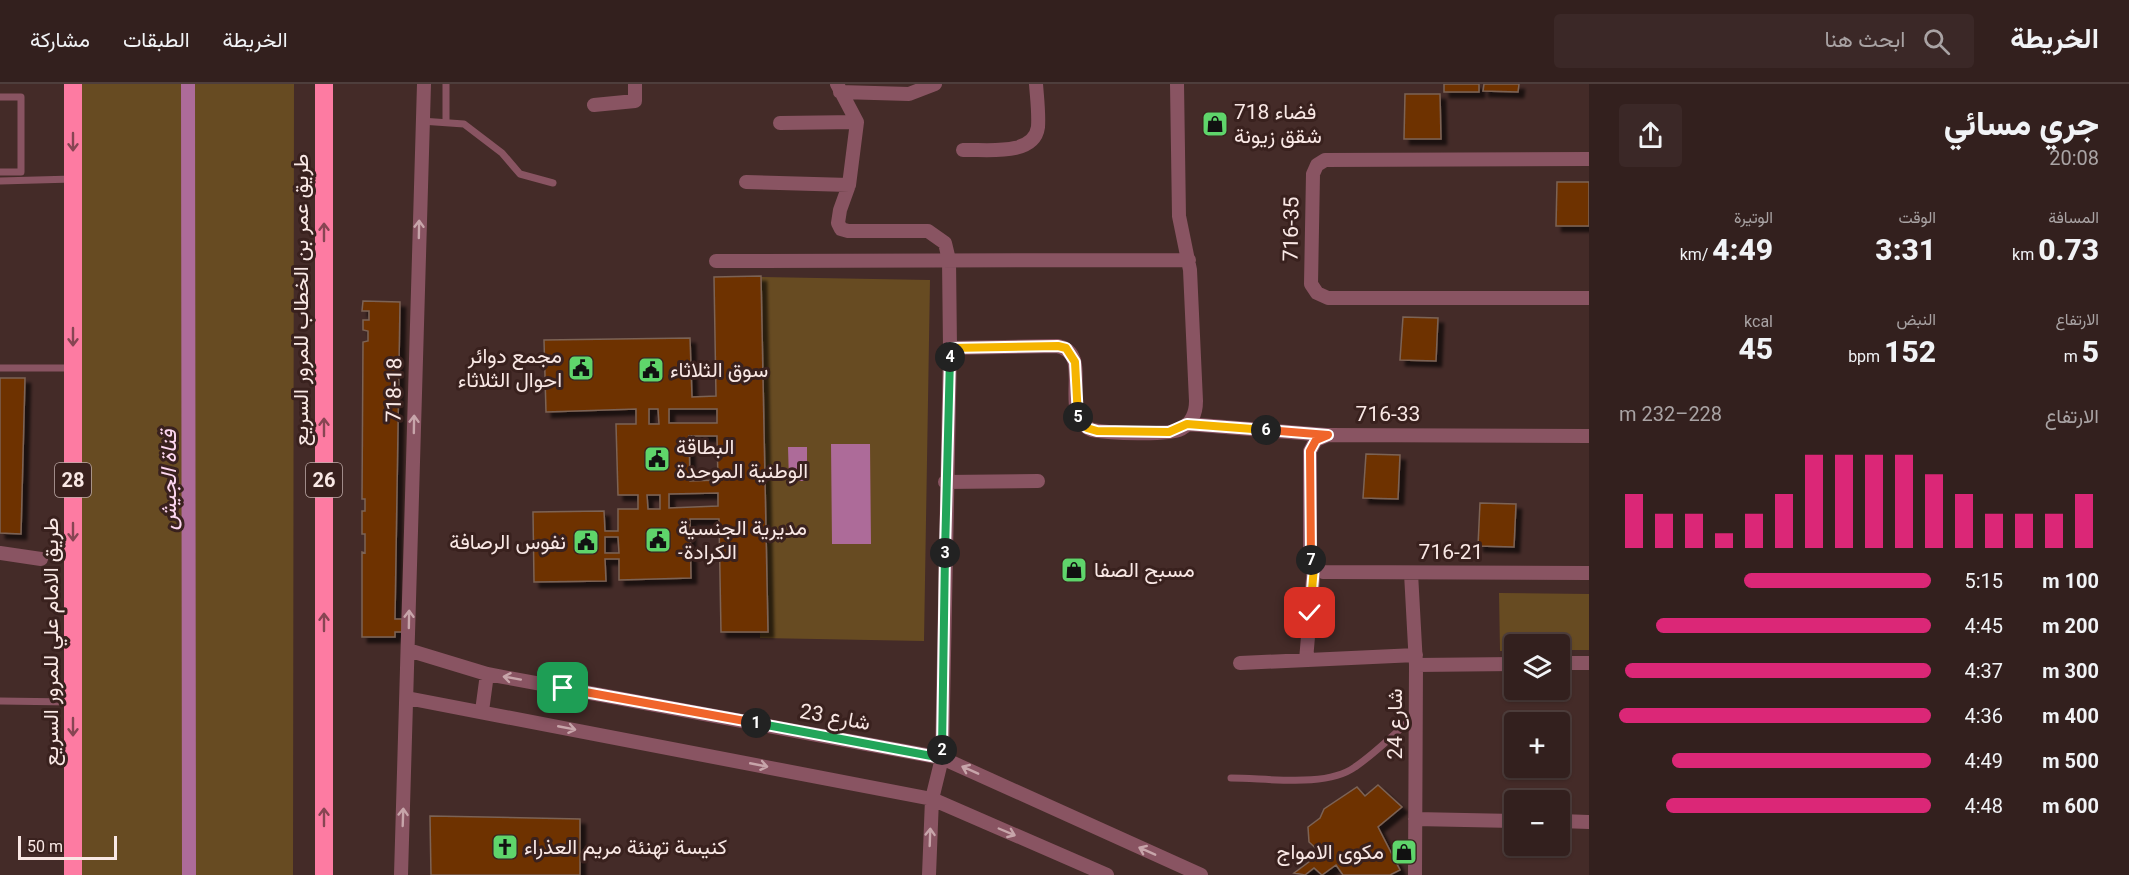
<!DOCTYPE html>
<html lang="ar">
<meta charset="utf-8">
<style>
:root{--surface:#33201e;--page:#3b2827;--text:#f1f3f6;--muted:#a9a3a4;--line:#4e3e3c;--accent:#db2777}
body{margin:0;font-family:Roboto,Vazirmatn,sans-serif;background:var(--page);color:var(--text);direction:rtl;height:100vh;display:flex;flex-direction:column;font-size:22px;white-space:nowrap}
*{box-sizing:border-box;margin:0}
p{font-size:20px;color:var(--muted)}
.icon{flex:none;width:33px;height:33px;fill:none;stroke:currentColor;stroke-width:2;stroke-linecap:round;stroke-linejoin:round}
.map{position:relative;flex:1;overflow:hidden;direction:ltr}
.panel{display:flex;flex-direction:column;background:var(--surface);width:540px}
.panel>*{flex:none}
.tools{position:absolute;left:1504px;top:550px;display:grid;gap:12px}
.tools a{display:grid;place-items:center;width:66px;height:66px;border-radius:6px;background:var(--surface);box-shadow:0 2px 4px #0004,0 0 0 2px var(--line);font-size:30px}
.scale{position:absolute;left:18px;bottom:15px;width:99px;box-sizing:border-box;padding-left:6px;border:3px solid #f9e8e5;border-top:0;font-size:16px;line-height:21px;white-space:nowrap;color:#f9e8e5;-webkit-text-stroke:4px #39211e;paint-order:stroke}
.pin{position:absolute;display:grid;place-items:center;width:51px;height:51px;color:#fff;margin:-26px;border-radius:12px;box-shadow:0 3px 9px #0006}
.km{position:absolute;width:30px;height:30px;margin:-15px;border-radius:50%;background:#222;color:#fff;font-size:16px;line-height:30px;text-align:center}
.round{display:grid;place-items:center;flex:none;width:63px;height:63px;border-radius:6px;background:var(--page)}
.headline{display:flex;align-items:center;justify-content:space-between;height:102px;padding:0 30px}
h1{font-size:33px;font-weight:800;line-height:45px}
.metrics{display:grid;grid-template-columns:repeat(3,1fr);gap:9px;height:102px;padding:6px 30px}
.metrics div{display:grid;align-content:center}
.metrics b{font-size:30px;font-weight:800}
.metrics small{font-size:16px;font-weight:400}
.metrics p{font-size:16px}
.chart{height:168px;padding:12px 30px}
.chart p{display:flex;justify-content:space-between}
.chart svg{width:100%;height:108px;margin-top:6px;stroke:var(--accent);stroke-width:6}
ul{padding:0 30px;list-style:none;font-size:20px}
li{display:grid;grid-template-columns:96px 72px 1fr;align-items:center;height:45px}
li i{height:15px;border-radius:8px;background:var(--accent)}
header{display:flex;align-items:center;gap:36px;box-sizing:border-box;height:84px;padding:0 30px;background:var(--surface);border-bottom:2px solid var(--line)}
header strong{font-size:28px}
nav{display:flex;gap:33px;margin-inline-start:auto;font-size:21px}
.search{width:420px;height:54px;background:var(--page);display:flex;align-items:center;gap:15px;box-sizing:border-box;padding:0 21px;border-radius:6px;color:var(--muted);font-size:22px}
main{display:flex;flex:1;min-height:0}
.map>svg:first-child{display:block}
</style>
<header>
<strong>الخريطة</strong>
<div class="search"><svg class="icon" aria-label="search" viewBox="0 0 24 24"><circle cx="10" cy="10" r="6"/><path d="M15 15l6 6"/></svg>ابحث هنا</div>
<nav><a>الخريطة</a><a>الطبقات</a><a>مشاركة</a></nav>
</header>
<main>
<section class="panel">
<div class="headline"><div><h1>جري مسائي</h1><p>20:08</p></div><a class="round"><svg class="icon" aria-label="share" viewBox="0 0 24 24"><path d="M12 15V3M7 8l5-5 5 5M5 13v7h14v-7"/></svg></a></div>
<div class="metrics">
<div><p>المسافة</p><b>0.73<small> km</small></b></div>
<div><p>الوقت</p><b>3:31</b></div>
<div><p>الوتيرة</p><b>4:49<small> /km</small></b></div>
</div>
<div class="metrics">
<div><p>الارتفاع</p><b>5<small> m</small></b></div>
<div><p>النبض</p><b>152<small> bpm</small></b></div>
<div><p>kcal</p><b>45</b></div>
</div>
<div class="chart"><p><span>الارتفاع</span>228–232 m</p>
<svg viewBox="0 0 160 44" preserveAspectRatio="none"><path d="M5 44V22M15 44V30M25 44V30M35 44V38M45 44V30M55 44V22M65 44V6M75 44V6M85 44V6M95 44V6M105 44V14M115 44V22M125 44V30M135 44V30M145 44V30M155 44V22"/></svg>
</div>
<ul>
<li><b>100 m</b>5:15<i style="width:60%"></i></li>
<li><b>200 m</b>4:45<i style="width:88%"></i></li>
<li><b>300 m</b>4:37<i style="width:98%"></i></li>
<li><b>400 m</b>4:36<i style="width:100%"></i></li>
<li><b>500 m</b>4:49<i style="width:83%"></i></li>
<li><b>600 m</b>4:48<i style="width:85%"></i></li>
</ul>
</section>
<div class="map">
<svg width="1589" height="791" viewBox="0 0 1589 791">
<defs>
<filter id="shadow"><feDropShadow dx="5.5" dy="5.5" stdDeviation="1.5" flood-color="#0009"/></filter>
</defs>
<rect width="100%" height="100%" fill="#442b28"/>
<path fill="#674b22" d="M79 0H294L293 791H80Z
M761 193 930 196 924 557 760 554Z
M1499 509 1589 510V566H1560V561H1515V567H1500Z"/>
<path fill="#ad6b99" d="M831 360H870L871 460H832Z
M788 363H807V397H789Z"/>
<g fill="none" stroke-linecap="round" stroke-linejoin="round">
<path stroke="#ad6b99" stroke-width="14" d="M188 0 189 791"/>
</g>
<path fill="#6e3100" stroke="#7c6355" stroke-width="1.5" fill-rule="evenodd" filter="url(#shadow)" d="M1444 0H1479V8H1444Z
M1484 0H1519L1518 8 1483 7Z
M1405 10H1440L1441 55H1404Z
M1557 98H1589V142H1556Z
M761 192 768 548H721L719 435H690L691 494 619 496V475H605L606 497 534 498 533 428 604 427 605 447H618V425H638V411H618L616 340H636V325L546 328 544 256 690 254 692 313 716 312 714 193ZM649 325H658L659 340H649ZM669 325H717V339H669ZM689 352H717L718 396 690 397ZM718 409V422L669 424V410ZM647 411H660V425H648ZM605 453H618L619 469H605Z
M363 217 400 218 395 535H402V548H395V553H362V468L365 469V450H362V427H365V415H362L363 258 368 257V247L363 246V236H369V227H362Z
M1403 233 1438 234 1436 277 1400 276Z
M0 294H25L21 450 0 449Z
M1366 370 1400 371 1398 415 1363 414Z
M1480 419 1516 420 1514 463 1478 462Z
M1378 701 1402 723 1378 743 1400 786 1390 791H1343L1336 781 1322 791 1314 784 1305 791 1294 789 1321 769 1309 758 1308 743 1320 734 1324 725 1357 703 1365 712Z
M430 732 580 735V791H431Z"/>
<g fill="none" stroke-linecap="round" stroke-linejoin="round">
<path stroke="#895462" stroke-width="7" d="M0 13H21V88H0
M421 37 464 40 502 69 520 90 553 99
M446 37V0
M0 97 73 95
M0 284H73
M0 617 71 618
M1231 694C1267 694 1326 704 1355 683 1377 668 1396 648 1416 631"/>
<path stroke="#895462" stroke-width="14" d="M837 0 857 38 849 101 840 126 838 139 841 145 848 147H928L945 159 949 176 950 264 942 674 932 715 929 791
M840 8 909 10 935 0
M594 21 635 17V0
M780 39 857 38
M963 66C985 65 1034 73 1038 43 1039 29 1037 14 1036 0
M1589 75 1325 76 1317 81 1313 90 1311 200 1317 209 1328 214H1589
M746 98 849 101
M716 177 1189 176
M950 264 1057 262C1096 269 1056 331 1092 346 1109 349 1167 352 1181 345 1192 339 1196 328 1196 317L1190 186 1179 132 1177 0
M1187 340 1326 351
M945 398 1038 397
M0 469 41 475
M1314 483 1323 488 1589 489
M1411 489 1416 581 1415 791
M408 566 487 590 942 674 1201 791
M1306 576 1314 483 1310 473V367L1316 356 1328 351 1589 352
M1240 579 1416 571
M1560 579H1589
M1416 581 1515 580
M407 614 932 715 1107 791
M482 627 487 590
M1415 735 1515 737
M1560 737 1589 738
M401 791 424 0"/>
<path stroke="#fd7ba2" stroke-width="18" d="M73 0V791
M324 0V791"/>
</g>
<defs><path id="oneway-shaft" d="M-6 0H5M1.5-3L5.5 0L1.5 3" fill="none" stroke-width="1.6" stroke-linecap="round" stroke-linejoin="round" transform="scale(1.5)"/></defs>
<g stroke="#874553">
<use href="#oneway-shaft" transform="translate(73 58) rotate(90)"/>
<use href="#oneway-shaft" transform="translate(324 148) rotate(-90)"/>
<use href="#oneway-shaft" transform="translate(73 253) rotate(90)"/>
<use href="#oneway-shaft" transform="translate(324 343) rotate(-90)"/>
<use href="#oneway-shaft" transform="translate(73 448) rotate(90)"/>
<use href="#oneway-shaft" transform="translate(324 538) rotate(-90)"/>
<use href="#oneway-shaft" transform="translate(73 643) rotate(90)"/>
<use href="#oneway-shaft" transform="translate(324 733) rotate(-90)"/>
</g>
<g stroke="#c7a5aa">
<use href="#oneway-shaft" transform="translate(419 145) rotate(-89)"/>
<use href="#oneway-shaft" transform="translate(414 340) rotate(-89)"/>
<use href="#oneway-shaft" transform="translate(409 535) rotate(-89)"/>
<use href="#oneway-shaft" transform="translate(512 594) rotate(-170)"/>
<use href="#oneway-shaft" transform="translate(567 644) rotate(11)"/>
<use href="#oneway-shaft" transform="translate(759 681) rotate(11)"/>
<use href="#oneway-shaft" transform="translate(970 686) rotate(-156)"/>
<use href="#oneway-shaft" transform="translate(403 733) rotate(-88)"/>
<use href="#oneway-shaft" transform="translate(1007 748) rotate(23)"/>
<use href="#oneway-shaft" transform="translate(930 753) rotate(-88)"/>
<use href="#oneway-shaft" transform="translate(1147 767) rotate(-156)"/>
</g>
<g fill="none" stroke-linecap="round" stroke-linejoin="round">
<g stroke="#fff" stroke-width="12">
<path id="split-1" d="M563 604 756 639"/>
</g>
<g stroke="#fff" stroke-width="12">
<path id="split-2" d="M756 639 942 674V666"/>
</g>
<g stroke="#fff" stroke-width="12">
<path id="split-3" d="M942 666 945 469"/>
</g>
<g stroke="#fff" stroke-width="12">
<path id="split-4" d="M945 469 950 273"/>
</g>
<g stroke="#fff" stroke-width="12">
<path id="split-5" d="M950 273V264L1058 262 1066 264 1075 278 1078 333"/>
</g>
<g stroke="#fff" stroke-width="12">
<path id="split-6" d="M1078 333 1087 344 1097 347 1169 348 1187 340 1266 346"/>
</g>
<g stroke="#fff" stroke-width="12">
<path id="split-7" d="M1266 346 1328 351 1316 356 1310 367 1311 476"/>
</g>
<g stroke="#fff" stroke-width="12">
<path id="split-8" d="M1310 529 1314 483 1311 476"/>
</g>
<use href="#split-1" stroke="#f0652b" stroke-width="8"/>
<use href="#split-2" stroke="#22a559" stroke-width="8"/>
<use href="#split-3" stroke="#22a559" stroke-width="8"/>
<use href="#split-4" stroke="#22a559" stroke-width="8"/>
<use href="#split-5" stroke="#f5b400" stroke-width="8"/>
<use href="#split-6" stroke="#f5b400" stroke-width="8"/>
<use href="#split-7" stroke="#f0652b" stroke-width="8"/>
<use href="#split-8" stroke="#f5b400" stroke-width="8"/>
</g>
<defs>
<g id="shop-square" transform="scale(1.35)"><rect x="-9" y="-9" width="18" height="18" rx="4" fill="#5fd56b" stroke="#39211e"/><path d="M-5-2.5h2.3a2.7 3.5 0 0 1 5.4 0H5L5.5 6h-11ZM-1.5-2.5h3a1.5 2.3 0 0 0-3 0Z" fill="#111"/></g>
<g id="civic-square" transform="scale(1.35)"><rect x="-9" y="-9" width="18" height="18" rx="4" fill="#5fd56b" stroke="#39211e"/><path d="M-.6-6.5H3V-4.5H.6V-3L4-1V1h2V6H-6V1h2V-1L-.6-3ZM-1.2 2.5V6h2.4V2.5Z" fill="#111"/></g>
<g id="church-square" transform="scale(1.35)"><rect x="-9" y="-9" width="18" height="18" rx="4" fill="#5fd56b" stroke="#39211e"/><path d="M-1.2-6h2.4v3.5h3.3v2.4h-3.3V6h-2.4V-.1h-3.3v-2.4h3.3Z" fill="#111"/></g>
</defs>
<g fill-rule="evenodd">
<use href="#shop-square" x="1215" y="40"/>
<use href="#civic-square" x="581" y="284"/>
<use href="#civic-square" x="651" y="286"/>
<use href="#civic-square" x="657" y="375"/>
<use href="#civic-square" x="658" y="456"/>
<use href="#civic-square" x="586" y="458"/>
<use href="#shop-square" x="1074" y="486"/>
<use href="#church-square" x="505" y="763"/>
<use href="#shop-square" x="1404" y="768"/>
</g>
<g text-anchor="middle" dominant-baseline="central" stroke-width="6" stroke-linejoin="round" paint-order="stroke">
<g fill="#39211e" stroke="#bfaca9" stroke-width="1.5">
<rect x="55" y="379" width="36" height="34" rx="4.5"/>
<rect x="306" y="379" width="36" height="34" rx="4.5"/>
</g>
<g font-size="20" font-weight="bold" fill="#f9e8e5">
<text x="73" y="396">28</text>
<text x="324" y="396">26</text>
</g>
<g font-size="21" fill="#f9e8e5" stroke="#39211e" text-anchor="start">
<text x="1234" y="28">فضاء 718<tspan x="1234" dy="24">شقق زيونة</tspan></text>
<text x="562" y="272" text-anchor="end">مجمع دوائر<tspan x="562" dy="24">احوال الثلاثاء</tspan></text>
<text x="670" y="286">سوق الثلاثاء</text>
<text x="676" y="363">البطاقة<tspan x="676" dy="24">الوطنية الموحدة</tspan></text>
<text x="678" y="444">مديرية الجنسية<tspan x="678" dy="24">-الكرادة</tspan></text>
<text x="566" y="458" text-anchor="end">نفوس الرصافة</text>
<text x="1094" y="486">مسبح الصفا</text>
<text x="524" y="763">كنيسة تهنئة مريم العذراء</text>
<text x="1384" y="768" text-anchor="end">مكوى الامواج</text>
</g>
<g font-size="21" fill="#f9e8e5" stroke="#39211e">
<text transform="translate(1291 145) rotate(-89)">716-35</text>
<text transform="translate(301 216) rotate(-90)">طريق عمر بن الخطاب للمرور السريع</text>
<text transform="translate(394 306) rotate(-89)">718-18</text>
<text x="1388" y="330">716-33</text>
<text x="1451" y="468">716-21</text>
<text transform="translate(51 558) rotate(-90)">طريق الامام علي للمرور السريع</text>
<text transform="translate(835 633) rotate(10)">شارع 23</text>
<text transform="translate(1395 640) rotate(-90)">شارع 24</text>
</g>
<g font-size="22" font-style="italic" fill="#fdd7f0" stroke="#39211e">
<text transform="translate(168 396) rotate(-90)">قناة الجيش</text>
</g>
</g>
</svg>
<div class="tools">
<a><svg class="icon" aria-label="layers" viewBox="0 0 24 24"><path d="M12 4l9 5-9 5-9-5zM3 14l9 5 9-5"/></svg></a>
<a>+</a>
<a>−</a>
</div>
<div class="scale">50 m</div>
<div class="pin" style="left:563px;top:604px;background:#1e9e55"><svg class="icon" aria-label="arrive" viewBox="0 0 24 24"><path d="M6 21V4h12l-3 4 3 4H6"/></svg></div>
<div class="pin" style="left:1310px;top:529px;background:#d93025"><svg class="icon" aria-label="check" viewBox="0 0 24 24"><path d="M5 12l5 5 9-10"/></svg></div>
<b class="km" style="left:756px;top:639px">1</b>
<b class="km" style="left:942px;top:666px">2</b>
<b class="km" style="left:945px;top:469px">3</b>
<b class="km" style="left:950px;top:273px">4</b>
<b class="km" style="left:1078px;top:333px">5</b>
<b class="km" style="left:1266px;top:346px">6</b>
<b class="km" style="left:1311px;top:476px">7</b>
</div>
</main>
